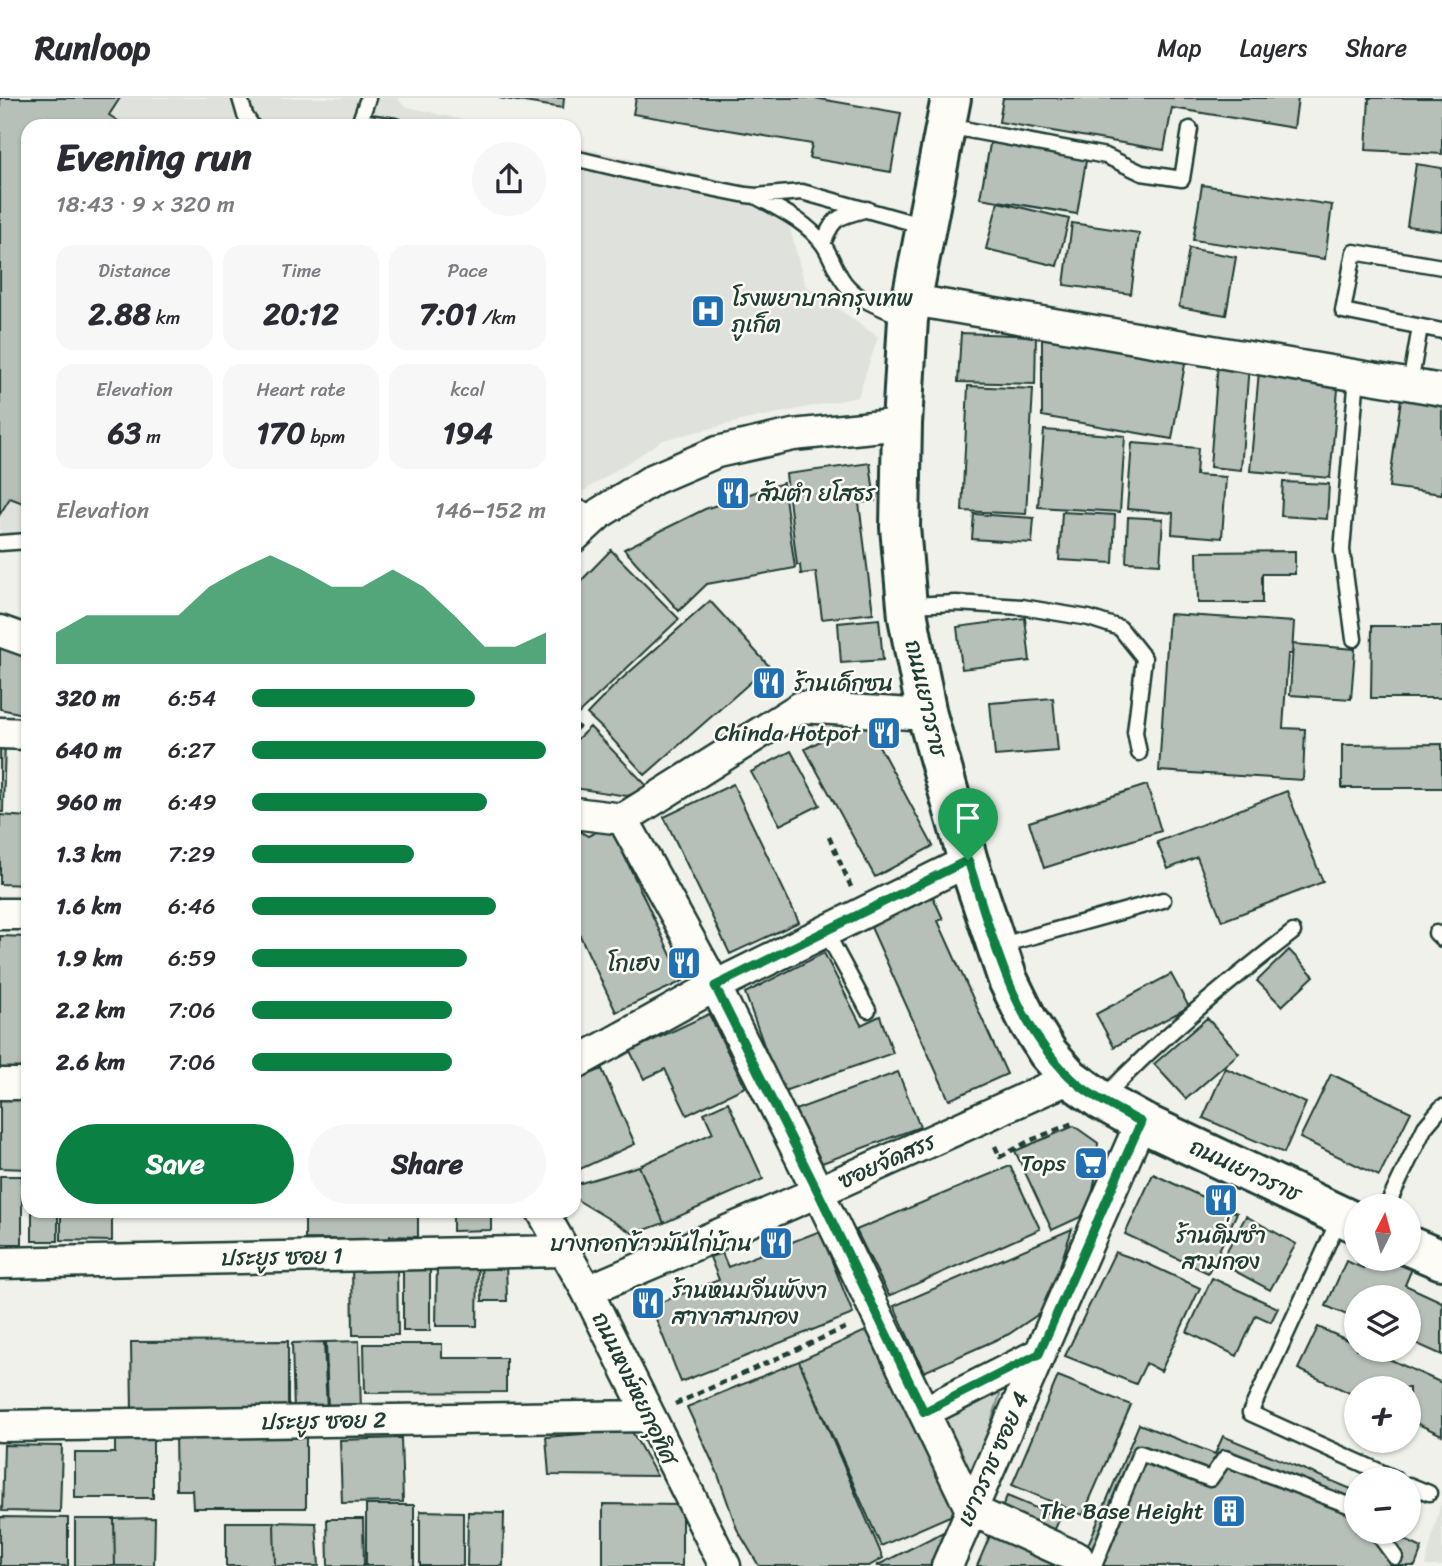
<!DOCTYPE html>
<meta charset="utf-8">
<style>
:root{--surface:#fff;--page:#f7f7f7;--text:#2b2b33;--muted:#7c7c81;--line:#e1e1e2;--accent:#0b8043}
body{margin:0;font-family:Sriracha,"Playpen Sans Thai",sans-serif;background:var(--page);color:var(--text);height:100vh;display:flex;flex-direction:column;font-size:26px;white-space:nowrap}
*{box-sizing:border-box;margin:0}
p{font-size:23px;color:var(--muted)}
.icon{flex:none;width:38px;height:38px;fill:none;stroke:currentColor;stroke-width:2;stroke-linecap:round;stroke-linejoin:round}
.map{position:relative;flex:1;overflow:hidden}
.drawer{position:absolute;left:21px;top:21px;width:560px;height:1099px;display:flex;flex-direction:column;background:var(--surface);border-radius:21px;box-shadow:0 2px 5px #0004}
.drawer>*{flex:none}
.needle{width:46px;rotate:6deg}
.tools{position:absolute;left:1344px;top:1096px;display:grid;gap:14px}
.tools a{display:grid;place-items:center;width:77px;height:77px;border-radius:50%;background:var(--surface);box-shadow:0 2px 5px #0004;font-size:35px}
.pin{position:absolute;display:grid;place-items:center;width:60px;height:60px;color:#fff;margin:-72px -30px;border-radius:50% 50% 50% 0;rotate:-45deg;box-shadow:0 0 7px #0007}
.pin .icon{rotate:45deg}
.round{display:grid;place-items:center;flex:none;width:74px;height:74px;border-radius:37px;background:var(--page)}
.headline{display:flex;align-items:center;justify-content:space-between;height:119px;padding:0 35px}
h1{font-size:38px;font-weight:700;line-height:52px}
.metrics{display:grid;grid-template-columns:repeat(3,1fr);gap:10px;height:119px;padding:7px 35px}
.metrics div{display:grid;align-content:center;border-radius:18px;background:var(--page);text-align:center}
.metrics b{font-size:30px;font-weight:700}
.metrics small{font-size:19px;font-weight:400}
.metrics p{font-size:19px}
.chart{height:196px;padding:14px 35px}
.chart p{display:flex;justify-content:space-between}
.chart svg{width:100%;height:126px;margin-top:7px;fill:var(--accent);opacity:.7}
.primary-button{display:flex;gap:14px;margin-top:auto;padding:14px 35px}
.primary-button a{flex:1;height:80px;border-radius:42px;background:var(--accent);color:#fff;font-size:28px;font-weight:700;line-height:80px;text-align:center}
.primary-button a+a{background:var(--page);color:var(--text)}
ul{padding:0 35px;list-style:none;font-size:23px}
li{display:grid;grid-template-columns:112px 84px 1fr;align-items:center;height:52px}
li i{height:18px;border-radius:9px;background:var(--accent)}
header{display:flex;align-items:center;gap:42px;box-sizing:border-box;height:98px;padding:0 35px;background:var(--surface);border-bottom:2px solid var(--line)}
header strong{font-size:33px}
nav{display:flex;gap:38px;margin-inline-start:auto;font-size:24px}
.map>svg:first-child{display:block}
</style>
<header>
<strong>Runloop</strong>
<nav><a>Map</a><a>Layers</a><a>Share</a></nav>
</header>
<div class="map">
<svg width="1442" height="1468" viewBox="0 0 1442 1468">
<rect width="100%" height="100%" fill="#f0f1eb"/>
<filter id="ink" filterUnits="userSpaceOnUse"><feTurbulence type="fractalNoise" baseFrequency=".0143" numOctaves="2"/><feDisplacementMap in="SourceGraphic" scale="14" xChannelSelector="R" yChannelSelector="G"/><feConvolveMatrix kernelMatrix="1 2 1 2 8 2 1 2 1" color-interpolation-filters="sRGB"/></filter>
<g filter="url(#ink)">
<path fill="#dfe2dc" d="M0 0H398L404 8 489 28H28V437L0 440Z
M574 48 781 96 805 187 878 239 858 299 745 322 663 342 584 393H574Z
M1442 1403V1468H1425L1440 1407Z"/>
<path fill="#cdd3cd" stroke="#768880" stroke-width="2" d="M1004 1284 970 1390 939 1316Z"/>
<path fill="#b6bfb8" stroke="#1f3d34" stroke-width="2" d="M0 0H120L109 17 126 28H28V407L10 400 0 416Z
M499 0H564L563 10Z
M636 0H814L901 15 891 74 809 60 812 46 633 16Z
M1003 0H1298L1294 30 1172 10 1164 52 999 24Z
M1369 0H1442V56L1366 52Z
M991 41 1087 57 1077 116 980 100Z
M1416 66 1442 70V133L1407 128Z
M1202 87 1332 107 1325 161 1193 142Z
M998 104 1069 121 1057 168 986 151Z
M1072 125 1139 135 1131 196 1064 187Z
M1189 150 1236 159 1226 217 1179 209Z
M961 235 1036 238 1035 286 958 284Z
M1042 236 1186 260 1172 341 1042 318Z
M1218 264 1249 266 1241 372 1210 369Z
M1259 273 1339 280 1330 380 1250 373Z
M968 288 1033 291 1026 416 962 413Z
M1402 293 1442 298V396L1389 389Z
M1044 332 1125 338 1120 414 1038 409Z
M1132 345 1198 350 1196 377 1226 379 1222 440 1172 436 1173 415 1127 411Z
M870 365 875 403 859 405 873 515 822 521 816 474 801 476 800 467H797L786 376Z
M1283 384 1329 386 1327 421 1281 418Z
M783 385 795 470 707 486 679 513 624 451 705 411Z
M1062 414 1115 417 1113 465 1059 462Z
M974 416 1034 420 1032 445 972 441Z
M1128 419 1163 421 1160 466 1126 464Z
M611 452 679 521 574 620V490Z
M1295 453V476H1262V505H1198L1197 454Z
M710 503 769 568 645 677 604 632 587 616 616 586Z
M1169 516 1294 524 1292 556H1288L1283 630 1305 631 1303 682 1159 673Z
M1025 520 1030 563 962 571 957 529Z
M879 521 883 562 841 565 838 525Z
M1372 528H1442V600H1371Z
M0 537 28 548V617L0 611Z
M1293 546 1355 551 1351 601 1290 597Z
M1053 600 1058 653 995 658 990 605Z
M864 620 933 748 875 779 805 651Z
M590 629 649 690 627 698 574 690V644Z
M0 643H5L3 714H0Z
M1442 646V690H1342V647Z
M791 653 820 707 780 727 751 674Z
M733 686 799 824 730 856 664 719Z
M1147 687 1161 733 1044 770 1029 724Z
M1287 693 1323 784 1222 823 1197 759 1168 771 1157 744Z
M0 717 28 719V787L0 786Z
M610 727 683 883 616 914 574 825V730L588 738Z
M933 799 943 821 938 823 1007 976 949 1002 870 827Z
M0 838 28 839V974L0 973Z
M1289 852 1314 878 1282 908 1257 883Z
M824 855 861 927 880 918 893 955 781 994 745 895Z
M1171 876 1189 909 1114 949 1096 916Z
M709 916 745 989 687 1017 665 971 644 981 630 953Z
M1207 920 1239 955 1186 1001 1154 966Z
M1225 970 1306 1005 1284 1055 1203 1020Z
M602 971 635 1046 578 1072 574 1064V983Z
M898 974 920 1029 822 1065 795 1012Z
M1331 976 1411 1014 1379 1078 1300 1040Z
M0 999H28V1071L0 1070Z
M728 1004 763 1081 664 1125 639 1068 713 1035 704 1015Z
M1074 1028 1098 1045 1095 1082 1089 1115 1052 1132 1015 1053Z
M639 1068 664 1125 634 1136 574 1100V1087Z
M1010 1068 1040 1131 889 1198 856 1132Z
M1153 1076 1237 1115 1208 1175 1125 1136Z
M0 1078H22V1146H0Z
M32 1113H58V1143H32Z
M61 1113H112V1143L61 1142Z
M305 1113H418V1139L390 1138 389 1142 305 1141Z
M453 1113H491V1132L453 1133Z
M1246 1118 1296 1146 1270 1192 1220 1165Z
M1072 1131 1046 1211 1009 1236 924 1274 894 1208Z
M820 1133 853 1216 681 1284 651 1208 719 1182 710 1159 722 1155 728 1169Z
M1115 1154 1146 1165 1200 1190 1161 1273 1146 1265 1136 1286 1065 1258Z
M1368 1160H1396L1413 1168 1405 1187 1442 1204V1257L1411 1243 1409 1248V1199H1356V1221L1326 1208 1346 1163 1363 1170Z
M506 1162 507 1203H482L481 1163Z
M403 1163H430V1233H403Z
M437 1164H478L477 1228H436Z
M397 1165 398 1237H353L352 1166Z
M1212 1180 1278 1210 1271 1224 1256 1217 1237 1258 1187 1234Z
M1318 1229 1356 1246V1251H1367L1442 1285V1337L1409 1322V1290H1356V1298L1298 1271Z
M872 1230 959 1414 881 1448 799 1263Z
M288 1243V1315H132L131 1244Z
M359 1243 361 1312 328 1313 326 1244Z
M324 1244 327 1313 294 1314 292 1245Z
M364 1246H442V1260H506V1294L365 1295Z
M799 1263 883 1460 869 1468H759L737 1431 717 1374 687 1309Z
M1058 1278 1131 1307 1083 1417 1012 1387Z
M1139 1326 1215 1356 1223 1338 1356 1393V1433H1393L1392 1436 1422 1450 1415 1468H1079Z
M631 1332 657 1378 549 1377 546 1339Z
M175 1336H306V1410H193L192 1392H176Z
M115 1338H153V1400H75V1355H115Z
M401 1340 403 1404 342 1405 340 1342Z
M4 1347 62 1348 60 1414 2 1413Z
M1007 1398 1060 1420 1049 1444 1069 1468H977Z
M603 1406 682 1407V1468H603Z
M366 1407H414V1468H366Z
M420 1413 463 1414V1468H420Z
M468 1414 504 1415 503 1468H467Z
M0 1419 68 1420V1468H0Z
M155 1420 154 1468H115L114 1421Z
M75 1421H114L115 1468H75Z
M327 1421H363L364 1468H328Z
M226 1424H274L275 1468H226Z
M274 1424 316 1425 319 1468H275Z
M953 1429 937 1468H876L886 1463Z"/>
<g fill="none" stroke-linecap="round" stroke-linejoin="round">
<g stroke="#1f3d34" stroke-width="19">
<path id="service" d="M240 0 245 17 252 28
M360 23 395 28
M356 28 360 23 368 0
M947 28 1106 58 1142 75 1182 81 1190 31
M574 60 646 77 746 97 756 98 802 94 924 128
M757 99C781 112 807 124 823 146 833 160 836 177 848 189 862 204 886 211 905 220
M823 146C834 116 839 120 867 111
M1442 169 1354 154 1343 213 1442 233
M1410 287 1420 229
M574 409 600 415
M0 445 28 443
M909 507 956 505 1022 509 1089 520 1120 530 1144 560 1135 634 1139 655
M1354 541 1342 452 1357 278
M826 834 868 912
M1436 835 1442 841
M998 848 1163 802
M1102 1001C1162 938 1225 887 1293 834
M1387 1108 1425 1029 1442 1009
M1340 1119 1250 1315 1396 1381
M1409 1387 1429 1395
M1376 1433 1395 1459
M1094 1468 1140 1355 1210 1381 1225 1360 1356 1410"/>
</g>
<g stroke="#1f3d34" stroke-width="35">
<path id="minor" d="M912 202 1442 292
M574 439 600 415 654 381 717 354 793 337 902 326
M0 533 28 543
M0 635 28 636
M574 715 623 721 801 609 927 617
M623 721 715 888 818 1094 971 1412 1078 1460
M0 816H28
M574 966 715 888 968 763
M0 986H28
M542 1113 587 1193 725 1468
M0 1165 564 1153
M587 1193 818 1094 1070 980
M924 1314 1039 1256
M0 1328 649 1318
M947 1468 1141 1024"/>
</g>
<g stroke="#1f3d34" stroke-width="44">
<path id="secondary" d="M951 0 908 221 902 326 900 429 908 519 927 617 968 763 1008 882 1028 923 1048 955 1070 980 1101 1002 1141 1024 1356 1125
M1409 1148 1442 1162"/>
</g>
<path stroke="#1f3d34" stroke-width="4.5" stroke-dasharray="7 5" stroke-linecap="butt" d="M574 632 580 627
M829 739 851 789
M995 1048 1000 1059 1029 1043 1073 1025
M675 1306 849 1228"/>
<use href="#service" stroke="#fdfcf7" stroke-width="14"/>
<use href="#minor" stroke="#fdfcf7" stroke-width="30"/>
<use href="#secondary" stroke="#fdfcf7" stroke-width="38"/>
</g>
</g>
<g fill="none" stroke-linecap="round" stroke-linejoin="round" filter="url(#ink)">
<g stroke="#fff" stroke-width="14">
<path id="route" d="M968 762C992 836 1011 922 1069 978 1089 998 1117 1011 1141 1024L1039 1256 924 1314 818 1094 715 888Z"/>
</g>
<use href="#route" stroke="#0b8043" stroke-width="9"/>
</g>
<defs>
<g id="hospital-square" transform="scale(1.75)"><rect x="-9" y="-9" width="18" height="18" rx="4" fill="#1f6fb2" stroke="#fdfcf7"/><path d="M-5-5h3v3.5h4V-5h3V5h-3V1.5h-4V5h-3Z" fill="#fff"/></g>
<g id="restaurant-square" transform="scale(1.75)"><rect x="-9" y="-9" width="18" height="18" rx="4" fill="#1f6fb2" stroke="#fdfcf7"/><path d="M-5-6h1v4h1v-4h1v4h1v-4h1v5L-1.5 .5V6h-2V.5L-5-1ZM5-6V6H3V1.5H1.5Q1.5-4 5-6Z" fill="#fff"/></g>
<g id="supermarket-square" transform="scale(1.75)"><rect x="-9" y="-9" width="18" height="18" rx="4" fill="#1f6fb2" stroke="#fdfcf7"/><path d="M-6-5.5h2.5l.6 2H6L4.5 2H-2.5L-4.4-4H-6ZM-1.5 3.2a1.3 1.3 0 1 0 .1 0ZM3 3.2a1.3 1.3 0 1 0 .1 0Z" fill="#fff"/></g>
<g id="building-square" transform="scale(1.75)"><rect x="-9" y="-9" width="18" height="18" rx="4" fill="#1f6fb2" stroke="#fdfcf7"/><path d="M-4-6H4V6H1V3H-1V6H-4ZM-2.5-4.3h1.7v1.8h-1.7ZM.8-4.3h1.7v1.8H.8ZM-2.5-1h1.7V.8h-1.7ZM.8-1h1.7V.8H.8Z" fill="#fff"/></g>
</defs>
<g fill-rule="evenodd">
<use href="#hospital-square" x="708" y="213"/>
<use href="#restaurant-square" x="733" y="395"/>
<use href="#restaurant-square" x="769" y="585"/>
<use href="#restaurant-square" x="884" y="635"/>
<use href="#restaurant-square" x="684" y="865"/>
<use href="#supermarket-square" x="1091" y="1065"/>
<use href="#restaurant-square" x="1221" y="1102"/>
<use href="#restaurant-square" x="776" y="1145"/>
<use href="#restaurant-square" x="648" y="1205"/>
<use href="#building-square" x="1229" y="1413"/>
</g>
<g text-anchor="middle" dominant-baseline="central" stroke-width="5" stroke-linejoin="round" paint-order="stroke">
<g font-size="23" fill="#1f3d34" stroke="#fdfcf7" text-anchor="end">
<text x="732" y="200" text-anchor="start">โรงพยาบาลกรุงเทพ<tspan x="732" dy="26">ภูเก็ต</tspan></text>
<text x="758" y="395" text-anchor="start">ส้มตำ ยโสธร</text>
<text x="794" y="585" text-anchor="start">ร้านเด็กซน</text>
<text x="860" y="635">Chinda Hotpot</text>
<text x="660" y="865">โกเฮง</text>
<text x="1066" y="1065">Tops</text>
<text x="1221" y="1137" text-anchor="middle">ร้านติ่มซำ<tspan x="1221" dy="26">สามกอง</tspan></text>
<text x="752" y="1145">บางกอกข้าวมันไก่บ้าน</text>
<text x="672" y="1192" text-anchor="start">ร้านหนมจีนพังงา<tspan x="672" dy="26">สาขาสามกอง</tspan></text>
<text x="1204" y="1413">The Base Height</text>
</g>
<g font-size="23" fill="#1f3d34" stroke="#fdfcf7">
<text transform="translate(926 600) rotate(77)">ถนนเยาวราช</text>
<text transform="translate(887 1063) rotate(-24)">ซอยจัดสรร</text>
<text transform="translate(1245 1072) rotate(25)">ถนนเยาวราช</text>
<text transform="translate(282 1159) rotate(-1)">ประยูร ซอย 1</text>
<text transform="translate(635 1290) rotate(64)">ถนนหงษ์หยกอุทิศ</text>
<text transform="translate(324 1323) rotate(-1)">ประยูร ซอย 2</text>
<text transform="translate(993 1361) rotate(-66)">เยาวราช ซอย 4</text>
</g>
</g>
</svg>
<div class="tools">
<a><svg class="needle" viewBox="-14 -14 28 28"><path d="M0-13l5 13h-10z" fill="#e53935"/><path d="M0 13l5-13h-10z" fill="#7c7c81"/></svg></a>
<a><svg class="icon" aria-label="layers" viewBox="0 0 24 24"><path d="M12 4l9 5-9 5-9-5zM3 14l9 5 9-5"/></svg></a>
<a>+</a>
<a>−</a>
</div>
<div class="pin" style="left:968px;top:762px;background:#1e9e55"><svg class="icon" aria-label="arrive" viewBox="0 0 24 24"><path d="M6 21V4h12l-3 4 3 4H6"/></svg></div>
<section class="drawer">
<div class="headline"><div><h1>Evening run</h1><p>18:43 · 9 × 320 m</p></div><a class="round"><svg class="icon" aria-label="share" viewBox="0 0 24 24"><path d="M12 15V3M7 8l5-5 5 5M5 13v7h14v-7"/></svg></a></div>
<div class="metrics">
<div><p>Distance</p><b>2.88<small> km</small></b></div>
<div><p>Time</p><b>20:12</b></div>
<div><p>Pace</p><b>7:01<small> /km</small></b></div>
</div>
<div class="metrics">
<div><p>Elevation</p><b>63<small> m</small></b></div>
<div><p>Heart rate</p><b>170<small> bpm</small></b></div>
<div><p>kcal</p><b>194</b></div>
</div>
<div class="chart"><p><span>Elevation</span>146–152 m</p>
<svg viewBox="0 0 160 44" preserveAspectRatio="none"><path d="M0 44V33L10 27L20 27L30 27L40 27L50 17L60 11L70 6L80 11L90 17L100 17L110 11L120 17L130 27L140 38L150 38L160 33V44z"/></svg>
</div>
<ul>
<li><b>320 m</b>6:54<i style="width:76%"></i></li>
<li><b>640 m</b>6:27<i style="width:100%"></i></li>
<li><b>960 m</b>6:49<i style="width:80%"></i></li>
<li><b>1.3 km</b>7:29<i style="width:55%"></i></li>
<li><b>1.6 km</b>6:46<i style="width:83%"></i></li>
<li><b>1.9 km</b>6:59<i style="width:73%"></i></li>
<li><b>2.2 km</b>7:06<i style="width:68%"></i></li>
<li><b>2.6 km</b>7:06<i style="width:68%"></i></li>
</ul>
<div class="primary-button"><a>Save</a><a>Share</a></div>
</section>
</div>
